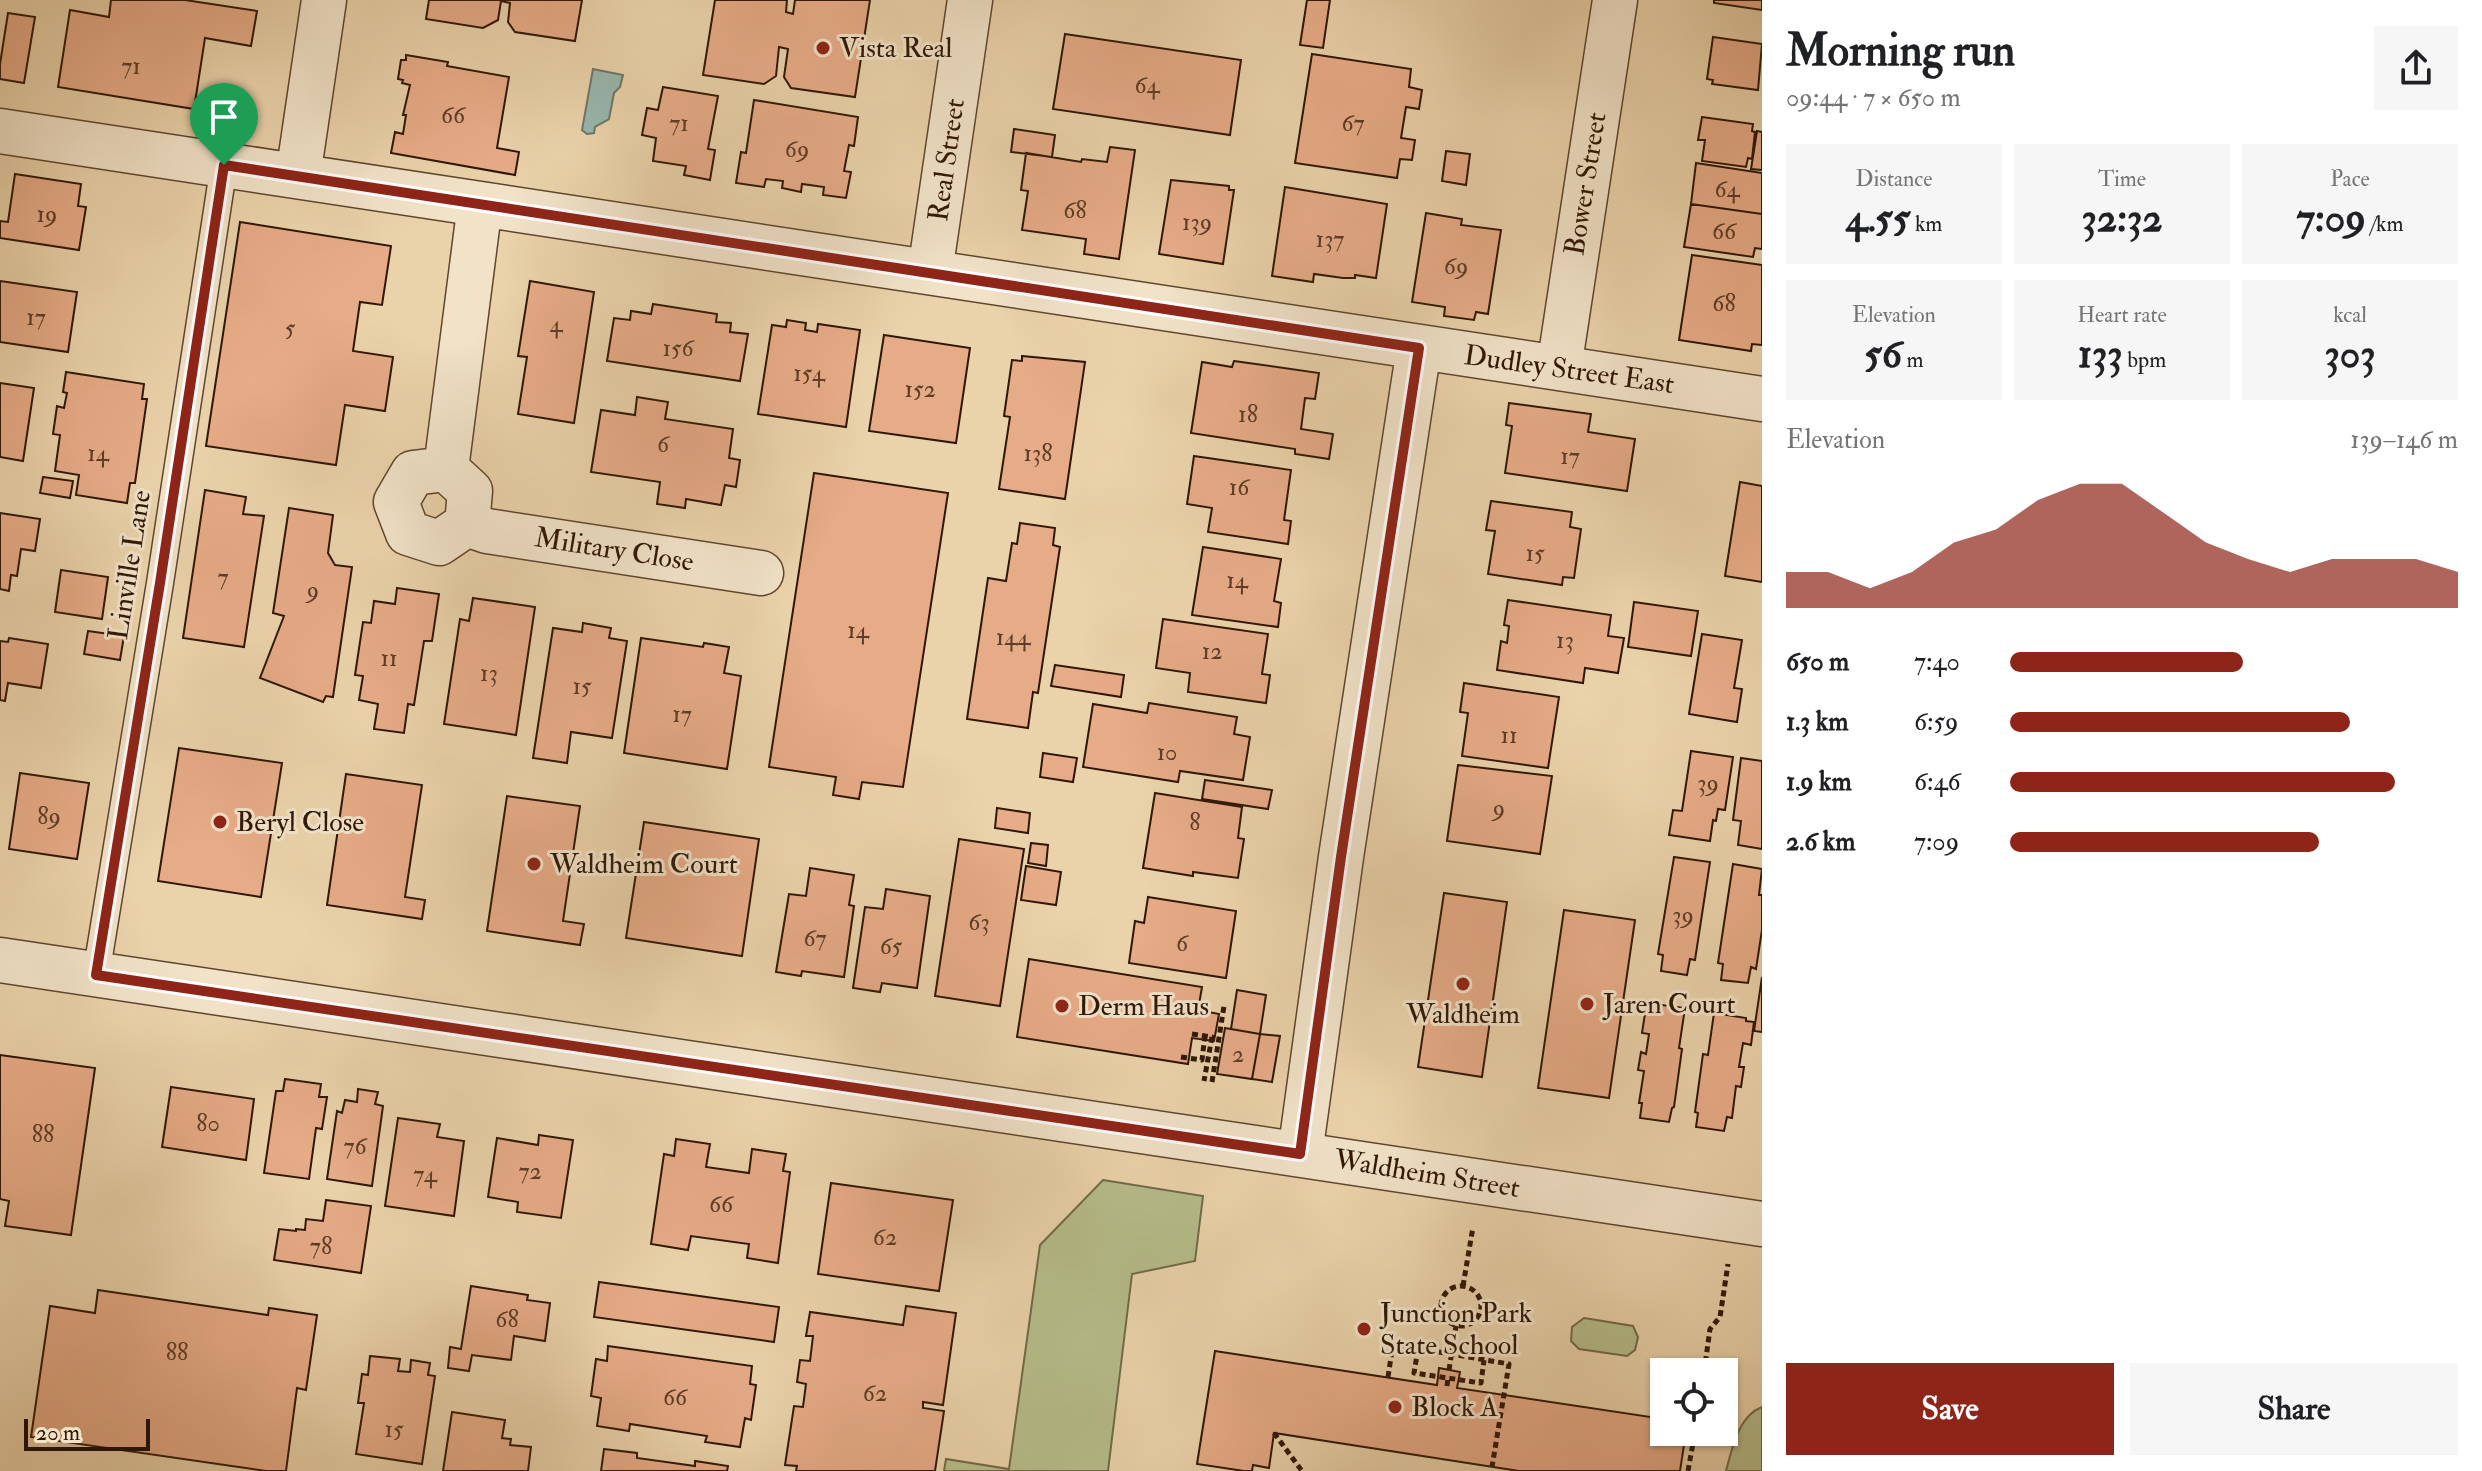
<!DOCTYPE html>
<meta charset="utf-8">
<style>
:root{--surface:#fff;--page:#f6f6f6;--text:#202124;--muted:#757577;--accent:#8f2418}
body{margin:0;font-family:"IM FELL Double Pica",serif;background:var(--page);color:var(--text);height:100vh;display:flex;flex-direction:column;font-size:30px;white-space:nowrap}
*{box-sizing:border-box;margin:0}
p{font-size:26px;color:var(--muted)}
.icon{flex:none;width:44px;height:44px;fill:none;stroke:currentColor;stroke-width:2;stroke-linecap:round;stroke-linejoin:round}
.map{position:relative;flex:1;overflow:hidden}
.side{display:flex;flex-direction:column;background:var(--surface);width:720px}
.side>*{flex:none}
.fabs{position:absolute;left:1650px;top:1358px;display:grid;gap:16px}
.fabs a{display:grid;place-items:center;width:88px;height:88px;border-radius:0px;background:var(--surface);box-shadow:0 2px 6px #0004;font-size:40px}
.scale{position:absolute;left:24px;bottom:20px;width:126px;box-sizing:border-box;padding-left:8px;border:4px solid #301705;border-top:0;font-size:22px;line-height:28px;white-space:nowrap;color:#301705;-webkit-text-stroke:6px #f1e2c8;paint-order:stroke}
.pin{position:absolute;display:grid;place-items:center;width:68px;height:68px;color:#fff;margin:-82px -34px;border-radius:50% 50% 50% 0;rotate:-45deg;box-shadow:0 0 8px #0007}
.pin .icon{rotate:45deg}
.round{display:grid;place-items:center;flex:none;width:84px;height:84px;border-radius:0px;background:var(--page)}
.summary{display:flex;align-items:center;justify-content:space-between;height:136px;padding:0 24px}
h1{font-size:44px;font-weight:800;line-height:60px}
.metrics{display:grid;grid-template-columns:repeat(3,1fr);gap:12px;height:136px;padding:8px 24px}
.metrics div{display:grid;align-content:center;border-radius:0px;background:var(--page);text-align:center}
.metrics b{font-size:40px;font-weight:800}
.metrics small{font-size:22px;font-weight:400}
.metrics p{font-size:22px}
.chart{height:224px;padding:16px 24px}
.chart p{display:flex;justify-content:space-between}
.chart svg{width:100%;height:144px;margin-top:8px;fill:var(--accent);opacity:.7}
.primary-button{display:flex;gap:16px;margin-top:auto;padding:16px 24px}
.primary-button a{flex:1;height:92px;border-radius:0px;background:var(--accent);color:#fff;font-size:32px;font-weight:800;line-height:92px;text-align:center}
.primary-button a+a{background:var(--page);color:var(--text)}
ul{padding:0 24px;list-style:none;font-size:26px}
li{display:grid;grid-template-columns:128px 96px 1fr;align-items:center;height:60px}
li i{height:20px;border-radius:10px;background:var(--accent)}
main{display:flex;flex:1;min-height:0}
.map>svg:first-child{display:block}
</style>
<main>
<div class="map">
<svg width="1762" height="1471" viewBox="0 0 1762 1471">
<rect width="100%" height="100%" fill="#ead2aa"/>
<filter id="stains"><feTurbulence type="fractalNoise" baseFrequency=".0025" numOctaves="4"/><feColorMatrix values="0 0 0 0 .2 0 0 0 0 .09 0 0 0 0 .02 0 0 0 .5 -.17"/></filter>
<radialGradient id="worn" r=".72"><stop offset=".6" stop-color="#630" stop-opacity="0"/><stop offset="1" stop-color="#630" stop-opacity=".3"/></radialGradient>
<path fill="#b5bc8a" stroke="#726a48" stroke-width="2" d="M1103 1180 1203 1196 1195 1261 1132 1274 1108 1471H944L946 1459 1009 1469 1040 1245Z
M1584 1318 1633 1326 1638 1337 1635 1350 1627 1356 1579 1349 1571 1341 1572 1327Z
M1762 1407V1471H1726C1732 1449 1738 1416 1762 1407Z"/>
<path fill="#98b7ae" stroke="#6e776a" stroke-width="2" d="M593 69 623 75 620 87 614 93 609 119 595 127 594 133 587 134 582 130Z"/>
<path fill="#e6ab87" stroke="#301705" stroke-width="2" d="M111 0H185L257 11 251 46 205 38 194 109 58 87 70 10 109 17Z
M429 0H582L575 41 515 32 508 22 510 3 501 1 498 20 483 28 426 19Z
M715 0H787L786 12 793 14 795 0H870L855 97 791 88 784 77 788 49 779 47 776 76 764 84 703 75Z
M1307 0H1330L1323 48 1300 45Z
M1714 0H1762V10L1714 3Z
M8 13 35 17 24 83 0 79V64Z
M1065 34 1241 60 1230 135 1053 109Z
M1713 37 1762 44 1758 90 1712 84 1713 80 1707 79Z
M1312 54 1411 69 1409 87 1422 90 1419 109 1406 107 1401 138 1415 140 1412 160 1400 159 1397 178 1295 163Z
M406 55 448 62 447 66 509 77 497 148 519 152 515 175 391 153 395 132 403 134 406 115H403L410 85 402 83 403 80 398 79 401 60H406Z
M663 87 718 96 708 149 715 150 710 180 684 175 686 166 653 161 656 138 642 135 647 108 658 110Z
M754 100 858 117 854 146 849 145 844 171 851 172 846 198 823 195 824 187 802 184 801 192 782 188 783 181 766 179 764 187 736 183 741 152 746 153Z
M1702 117 1753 124 1752 131 1755 132 1752 159 1748 158 1746 167 1702 161 1705 140H1698Z
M1014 129 1055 135 1052 157 1011 152Z
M1757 131 1762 132V170L1751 169Z
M1110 147 1135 150 1119 259 1084 254 1086 239 1022 230 1028 191 1021 190 1026 153 1081 162 1082 159 1107 162Z
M1446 151 1470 154 1466 185 1442 181Z
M1696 163 1762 173V214L1691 204Z
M15 174 81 184 78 206 86 207 79 250 0 238V221L8 222Z
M1171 180 1229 186V190H1234L1223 264 1159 254Z
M1285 187 1387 204 1376 278 1355 275V278H1343L1314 274 1313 282 1272 276Z
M1691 204 1762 214V249L1755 248 1753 257 1684 247Z
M1426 213 1462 219 1461 225 1501 230 1488 314 1476 312 1474 320 1444 316 1445 307 1412 302Z
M240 222 391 246 382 305 360 302 353 351 393 357 385 411 345 405 336 465 206 446Z
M1692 255 1762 265V345L1752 344 1751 351 1679 340Z
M0 281 77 292 68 352 0 342Z
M530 281 594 292 574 423 518 414 527 357 518 356Z
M653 304 717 314 716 322 731 323 730 332 748 334 740 381 607 361 614 318 630 320 631 311 651 314Z
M787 320 806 323 805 330 817 332 818 324 860 330 846 427 758 414 772 325 786 327Z
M884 335 970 348 956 443 869 431Z
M1022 356 1085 362 1065 499 999 489 1010 417 1004 416 1012 360 1022 361Z
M1234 361 1319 373 1315 399 1305 398 1301 429 1333 434 1329 459 1295 454V449L1191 433 1202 362 1232 367Z
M66 372 144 384 142 399H147L135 483H130L127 503 76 495 79 475 55 471 60 435 53 434 57 406 64 408 67 393 63 392Z
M0 383 34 388 23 461 0 457Z
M637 397 668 402 665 419 733 429 729 458 740 460 736 487 725 485 721 505 686 499 685 508 657 504 660 482 591 472 601 410 635 415Z
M1509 403 1591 414 1588 432 1635 439 1627 491 1505 473 1512 426 1506 425Z
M1194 456 1291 470 1284 520 1291 521 1288 544 1208 532 1212 508 1187 504Z
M814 473 948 493 903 787 862 782 859 799 833 795 836 777 769 767Z
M43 477 73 481 70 498 40 493Z
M1740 482 1762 486V582L1725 576Z
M205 490 246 497 243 514 264 516 244 647 183 638Z
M1491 501 1572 512 1570 527 1581 529 1574 578 1563 577 1562 585 1488 574 1495 531 1486 530Z
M289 508 333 515 328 553 335 565 352 567 333 697 326 696 323 702 260 678 284 616 273 613Z
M0 513 40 519 35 551 21 549 17 576 11 575 9 591 0 589Z
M1020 523 1055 528 1053 545 1060 547 1038 693 1033 692 1028 728 967 719 988 578 1006 581 1012 543 1017 544Z
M1203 547 1281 559 1274 601 1281 603 1278 627 1192 615Z
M61 570 108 577 102 619 55 612Z
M397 588 439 594 432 641H424L414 705 408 704 404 733 374 729 378 704 359 700 363 676 355 675 363 622 371 623 374 601 395 604Z
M473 598 535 607 516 735 444 724 460 619 469 621Z
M1508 600 1611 615 1608 636 1624 638 1618 673 1585 668 1583 683 1497 670 1501 641 1507 643 1509 626 1504 625Z
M1634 602 1698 611 1691 656 1628 647Z
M1163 619 1268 634 1262 674 1270 675 1266 703 1188 692 1190 673 1156 668Z
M583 623 611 628 609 638 627 641 612 738 571 732 567 763 533 758 553 628 582 632Z
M88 631 124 636 120 660 84 654Z
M1702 634 1742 640 1734 688 1742 689 1737 722 1689 714Z
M9 638 48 644 41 688 8 683 5 701 0 700V641L8 642Z
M641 638 703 647 704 643 729 647 724 673 741 676 727 769 624 753Z
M1055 665 1124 675 1121 697 1051 686Z
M1464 683 1559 697 1548 768 1462 756 1468 713 1460 712Z
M1149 703 1237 717 1234 734 1250 737 1243 780 1180 771 1178 782 1083 767 1093 704 1147 713Z
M179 748 282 763 261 897 158 881Z
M1691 751 1733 757 1725 810 1718 809 1716 821 1713 820 1710 841 1669 835 1673 810 1682 811Z
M1043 753 1077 758 1073 782 1040 777Z
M1741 758 1762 761V849L1738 845 1741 821 1733 820Z
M1458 765 1552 776 1540 854 1447 841Z
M20 773 89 783 77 859 9 849Z
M346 774 422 785 405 897 425 900 422 919 327 905Z
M1205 780 1272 790 1268 809 1202 799Z
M1155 793 1242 807 1238 838 1244 839 1238 878 1193 872V876L1143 868Z
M507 796 580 806 563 921 584 924 580 945 487 931Z
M997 808 1030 813 1028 833 995 828Z
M644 822 759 839 742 956 626 938Z
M959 839 1024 849 1000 1006 935 996Z
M1031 843 1048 845 1046 866 1028 863Z
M1674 857 1710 862 1695 960 1690 959 1687 975 1661 971 1663 955 1658 954Z
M1733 864 1762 869 1759 895H1762V930L1756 969 1751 967 1748 983 1721 980 1723 964 1718 963Z
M1026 866 1061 872 1056 905 1021 900Z
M810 868 854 875 849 905 854 906 844 977 802 971 801 976 776 972 789 894 806 896Z
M886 889 930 896 917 988 882 983 880 992 853 988 865 907 883 909Z
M1444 893 1507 902 1482 1077 1418 1067Z
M1148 897 1236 911 1226 978 1129 963 1135 921 1144 923Z
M1564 910 1635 920 1609 1098 1538 1088Z
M1029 959 1202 987 1198 1010 1219 1014 1214 1041 1192 1038 1188 1064 1017 1037Z
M1762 977V1032L1754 1031Z
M1237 990 1266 995 1260 1034 1231 1029Z
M1654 1004 1685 1008 1679 1048 1682 1049 1674 1107 1672 1108 1669 1122 1640 1118 1642 1103H1639L1644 1071 1638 1070 1641 1052 1646 1054 1649 1034 1642 1033 1646 1007 1653 1008Z
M1714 1013 1746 1018V1021L1754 1022 1751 1045 1743 1043 1739 1067H1744L1741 1087 1736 1086 1732 1118 1727 1117 1724 1131 1696 1127 1698 1113 1695 1112 1703 1054 1708 1055Z
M1225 1028 1260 1034 1252 1079 1217 1074Z
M1260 1034 1280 1036 1272 1082 1252 1079Z
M0 1055 95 1068 71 1235 5 1226 9 1201 0 1199Z
M285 1079 321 1084 319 1097H327L322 1129 316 1128 309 1179 264 1173 276 1091H283Z
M171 1087 254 1099 246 1160 162 1147Z
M358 1089 378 1092 375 1104 383 1106 372 1186 327 1179 337 1111 342 1113 345 1100 357 1102Z
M398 1118 440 1124 437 1137 464 1141 454 1216 385 1206Z
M539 1135 573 1140 561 1218 517 1212 518 1202 488 1197 497 1138 538 1145Z
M676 1139 710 1144 706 1167 749 1173 752 1149 786 1154 783 1171 790 1172 778 1263 747 1258 749 1244 691 1236 688 1250 651 1244 664 1154 674 1156Z
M831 1183 953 1200 939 1291 818 1274Z
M326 1200 371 1206 361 1273 274 1260 279 1229 296 1231V1229L305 1230 306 1219 323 1221Z
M599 1282 779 1307 774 1342 594 1317Z
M471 1286 528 1295 527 1300 550 1303 545 1341 514 1336 511 1360 472 1355 469 1371 448 1368 450 1347 461 1349Z
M98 1290 268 1315 269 1308 317 1315 306 1390 297 1388 286 1471H266L31 1437 50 1306 95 1313Z
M906 1306 956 1313 943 1405 923 1402V1408L944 1411 935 1471H796L797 1466 785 1465 794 1406 803 1407 806 1384 797 1382 800 1360 810 1361 813 1336H806L810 1312 903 1325Z
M608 1346 752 1366 750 1384 756 1385 751 1420 745 1418 740 1447 705 1442 707 1436 630 1424 629 1431 597 1426 601 1398 591 1396 596 1359 607 1361Z
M1215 1351 1437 1385 1439 1368 1460 1372 1457 1388 1664 1419V1432H1686L1680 1471H1519L1274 1433 1269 1468 1253 1465 1252 1471H1244L1197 1464Z
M370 1356 400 1359 398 1371 410 1372 411 1360 430 1363 428 1375 435 1376 422 1464 356 1454 364 1403H358L362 1374 368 1375Z
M452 1412 505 1420 502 1438 511 1439 510 1445 531 1447 528 1471H443Z
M604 1449 637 1453V1458L695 1466V1461L728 1466 727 1471H601Z"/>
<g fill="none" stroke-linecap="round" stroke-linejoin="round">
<g stroke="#5e462e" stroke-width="29">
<path id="service" d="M96 975 160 583 224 165"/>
</g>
<g stroke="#5e462e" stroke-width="47">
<path id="minor" d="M0 131 1762 399
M298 176 324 0
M930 272 970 0
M1559 368 1615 0
M446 469 480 204
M446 469 470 491 467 524 439 543 408 533 396 502 413 473Z
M467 524 487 531 761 573
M1300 1154 1341 857 1419 348"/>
</g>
<g stroke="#5e462e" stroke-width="47">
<path id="tertiary" d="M0 960 1762 1224"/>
</g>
<path stroke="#301705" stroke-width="5" stroke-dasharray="6 4" stroke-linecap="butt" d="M1192 1034 1212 1037 1204 1081
M1181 1057 1202 1060 1205 1035
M1212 1082 1224 1006
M1463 1286 1473 1227
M1441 1306a20 20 0 1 1 40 0a20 20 0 1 1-40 0Z
M1418 1349 1414 1373 1481 1383 1484 1360
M1449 1370 1456 1326
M1704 1372 1710 1329 1720 1317 1728 1264
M1388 1377 1393 1344 1509 1364 1492 1467
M1447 1386 1448 1378
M1274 1433 1302 1471
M1688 1471 1695 1432"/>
<use href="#service" stroke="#f1e2c8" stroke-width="26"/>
<use href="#minor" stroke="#f1e2c8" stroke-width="44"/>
<use href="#tertiary" stroke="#f1e2c8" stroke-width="44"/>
</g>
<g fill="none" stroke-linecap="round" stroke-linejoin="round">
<g stroke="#fff" stroke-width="16">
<path id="route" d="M224 165 1419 348 1341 857 1300 1154 96 975 160 583Z"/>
</g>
<use href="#route" stroke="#8f2418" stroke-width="10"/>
</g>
<g fill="#8f2418" stroke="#f1e2c8" stroke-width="3">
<circle cx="823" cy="48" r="8"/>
<circle cx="220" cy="822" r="8"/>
<circle cx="534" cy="864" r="8"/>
<circle cx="1463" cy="984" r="8"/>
<circle cx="1587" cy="1004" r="8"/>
<circle cx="1062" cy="1006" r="8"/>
<circle cx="1364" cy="1329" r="8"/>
<circle cx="1395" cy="1407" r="8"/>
</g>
<g text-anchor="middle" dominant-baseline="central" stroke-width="6" stroke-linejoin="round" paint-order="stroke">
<g font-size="24" fill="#5e3c26">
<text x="131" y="66">71</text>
<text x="1147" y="85">64</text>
<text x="453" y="115">66</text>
<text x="679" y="123">71</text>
<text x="1353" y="123">67</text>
<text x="797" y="149">69</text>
<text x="1727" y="189">64</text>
<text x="1075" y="210">68</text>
<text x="47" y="214">19</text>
<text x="1197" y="222">139</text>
<text x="1724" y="231">66</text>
<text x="1330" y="239">137</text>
<text x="1456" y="266">69</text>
<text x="1724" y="303">68</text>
<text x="36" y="317">17</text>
<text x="556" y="324">4</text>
<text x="290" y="328">5</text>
<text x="678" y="348">156</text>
<text x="809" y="373">154</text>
<text x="920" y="389">152</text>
<text x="1248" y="414">18</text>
<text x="663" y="444">6</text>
<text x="98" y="453">14</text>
<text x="1038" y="453">138</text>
<text x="1570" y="456">17</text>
<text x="1239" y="487">16</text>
<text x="1535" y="553">15</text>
<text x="223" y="577">7</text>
<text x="1237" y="580">14</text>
<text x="313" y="590">9</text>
<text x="858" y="630">14</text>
<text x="1013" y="637">144</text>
<text x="1565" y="640">13</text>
<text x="1212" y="651">12</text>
<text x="389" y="658">11</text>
<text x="489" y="673">13</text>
<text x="582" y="686">15</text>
<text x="682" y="714">17</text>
<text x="1509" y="735">11</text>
<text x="1167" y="752">10</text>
<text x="1708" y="783">39</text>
<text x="1499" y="808">9</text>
<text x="49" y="816">89</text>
<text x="1195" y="822">8</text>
<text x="1683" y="915">39</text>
<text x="979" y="922">63</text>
<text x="815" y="938">67</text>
<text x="1182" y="943">6</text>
<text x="891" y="946">65</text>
<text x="1238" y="1054">2</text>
<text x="208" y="1123">80</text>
<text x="43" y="1134">88</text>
<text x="355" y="1146">76</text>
<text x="530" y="1171">72</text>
<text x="425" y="1174">74</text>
<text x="721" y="1204">66</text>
<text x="885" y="1237">62</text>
<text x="321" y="1246">78</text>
<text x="507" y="1319">68</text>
<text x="177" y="1352">88</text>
<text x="875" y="1393">62</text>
<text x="675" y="1397">66</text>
<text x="394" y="1429">15</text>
</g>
<g font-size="28" fill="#301705" stroke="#f1e2c8" text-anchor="start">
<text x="839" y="48">Vista Real</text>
<text x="236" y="822">Beryl Close</text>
<text x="550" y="864">Waldheim Court</text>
<text x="1603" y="1004">Jaren Court</text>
<text x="1078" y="1006">Derm Haus</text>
<text x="1463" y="1014" text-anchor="middle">Waldheim</text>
<text x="1380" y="1313">Junction Park<tspan x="1380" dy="32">State School</tspan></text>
<text x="1411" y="1407">Block A</text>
</g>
<g font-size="28" fill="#301705" stroke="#f1e2c8">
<text transform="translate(947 160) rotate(-82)">Real Street</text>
<text transform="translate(1586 184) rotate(-81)">Bower Street</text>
<text transform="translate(1569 370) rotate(8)">Dudley Street East</text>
<text transform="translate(614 550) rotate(9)">Military Close</text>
<text transform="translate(130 565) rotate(-81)">Linville Lane</text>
<text transform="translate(1427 1174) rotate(9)">Waldheim Street</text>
</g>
</g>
<rect width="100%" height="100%" filter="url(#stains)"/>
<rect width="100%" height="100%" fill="url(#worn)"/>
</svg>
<div class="fabs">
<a><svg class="icon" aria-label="locate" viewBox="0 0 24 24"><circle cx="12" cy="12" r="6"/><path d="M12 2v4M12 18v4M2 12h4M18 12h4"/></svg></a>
</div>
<div class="scale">20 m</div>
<div class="pin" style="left:224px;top:165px;background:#1e9e55"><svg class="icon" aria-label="arrive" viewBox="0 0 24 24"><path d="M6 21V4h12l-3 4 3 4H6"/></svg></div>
</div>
<section class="side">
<div class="summary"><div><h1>Morning run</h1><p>09:44 · 7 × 650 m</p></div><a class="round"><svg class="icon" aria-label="share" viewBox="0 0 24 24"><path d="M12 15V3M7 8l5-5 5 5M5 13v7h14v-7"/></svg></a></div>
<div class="metrics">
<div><p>Distance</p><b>4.55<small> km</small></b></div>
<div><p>Time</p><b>32:32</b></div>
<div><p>Pace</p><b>7:09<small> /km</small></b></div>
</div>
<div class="metrics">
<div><p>Elevation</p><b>56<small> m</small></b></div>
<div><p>Heart rate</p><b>133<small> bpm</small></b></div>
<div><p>kcal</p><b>303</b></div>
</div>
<div class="chart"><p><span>Elevation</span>139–146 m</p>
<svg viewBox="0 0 160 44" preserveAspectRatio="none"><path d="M0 44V33L10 33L20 38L30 33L40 24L50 20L60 11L70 6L80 6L90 15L100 24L110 29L120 33L130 29L140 29L150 29L160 33V44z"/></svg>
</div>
<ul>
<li><b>650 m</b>7:40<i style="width:52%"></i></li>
<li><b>1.3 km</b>6:59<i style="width:76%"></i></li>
<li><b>1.9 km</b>6:46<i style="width:86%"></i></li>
<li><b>2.6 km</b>7:09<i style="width:69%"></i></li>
</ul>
<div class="primary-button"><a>Save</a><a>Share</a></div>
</section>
</main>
